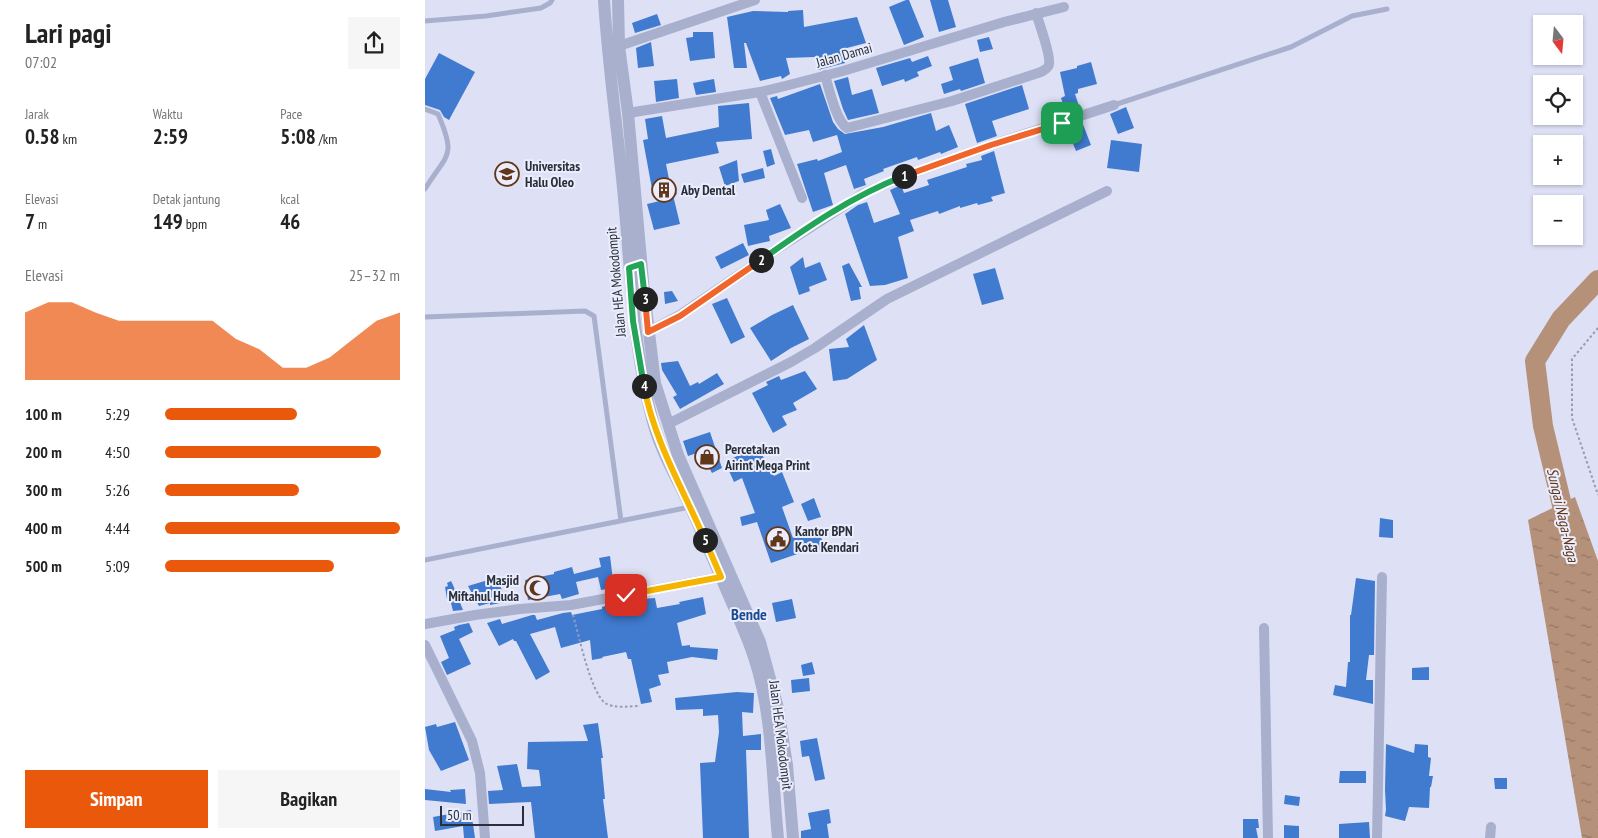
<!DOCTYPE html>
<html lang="id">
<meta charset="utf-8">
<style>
:root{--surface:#fff;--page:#f6f6f6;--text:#222;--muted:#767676;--accent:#ea580c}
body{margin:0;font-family:"PT Sans Narrow",sans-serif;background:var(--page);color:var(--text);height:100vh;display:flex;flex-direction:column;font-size:19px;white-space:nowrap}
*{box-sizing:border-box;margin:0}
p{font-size:16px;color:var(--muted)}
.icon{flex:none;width:28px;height:28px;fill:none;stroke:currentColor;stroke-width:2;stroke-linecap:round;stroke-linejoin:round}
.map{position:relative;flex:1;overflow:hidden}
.details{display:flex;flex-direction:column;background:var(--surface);width:425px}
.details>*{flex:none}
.needle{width:32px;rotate:164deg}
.fabs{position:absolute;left:1108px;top:15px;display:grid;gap:10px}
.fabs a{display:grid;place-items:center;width:50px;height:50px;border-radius:0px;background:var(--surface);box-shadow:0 1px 4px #0004;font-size:25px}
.scale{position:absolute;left:15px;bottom:12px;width:84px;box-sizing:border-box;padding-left:5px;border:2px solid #292f3b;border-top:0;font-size:14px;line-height:18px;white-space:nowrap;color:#292f3b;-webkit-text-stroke:4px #ebedfc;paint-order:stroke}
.pin{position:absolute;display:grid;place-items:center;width:42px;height:42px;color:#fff;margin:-21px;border-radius:10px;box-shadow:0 2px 8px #0006}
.km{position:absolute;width:25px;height:25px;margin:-12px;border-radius:50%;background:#222;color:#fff;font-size:14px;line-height:25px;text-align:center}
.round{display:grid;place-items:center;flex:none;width:52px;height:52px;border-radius:0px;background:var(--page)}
.headline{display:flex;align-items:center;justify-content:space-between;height:85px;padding:0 25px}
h1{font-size:28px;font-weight:700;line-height:38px}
.figures{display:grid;grid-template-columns:repeat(3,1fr);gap:8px;height:85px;padding:5px 25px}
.figures div{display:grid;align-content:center}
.figures b{font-size:21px;font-weight:700}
.figures small{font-size:14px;font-weight:400}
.figures p{font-size:14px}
.chart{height:140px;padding:10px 25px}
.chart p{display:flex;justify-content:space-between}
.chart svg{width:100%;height:90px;margin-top:5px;fill:var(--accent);opacity:.7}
.cta{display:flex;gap:10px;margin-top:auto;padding:10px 25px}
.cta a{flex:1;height:58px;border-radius:0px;background:var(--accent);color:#fff;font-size:20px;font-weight:700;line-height:58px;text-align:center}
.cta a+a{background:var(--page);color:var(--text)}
ul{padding:0 25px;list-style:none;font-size:16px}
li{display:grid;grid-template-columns:80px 60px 1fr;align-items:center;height:38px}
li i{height:12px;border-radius:6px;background:var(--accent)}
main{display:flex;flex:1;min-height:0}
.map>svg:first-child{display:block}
</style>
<main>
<section class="details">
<div class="headline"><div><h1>Lari pagi</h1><p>07:02</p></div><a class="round"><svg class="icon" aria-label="share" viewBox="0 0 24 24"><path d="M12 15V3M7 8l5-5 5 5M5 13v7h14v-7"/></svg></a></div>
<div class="figures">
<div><p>Jarak</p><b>0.58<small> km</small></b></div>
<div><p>Waktu</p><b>2:59</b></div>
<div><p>Pace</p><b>5:08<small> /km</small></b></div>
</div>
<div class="figures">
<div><p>Elevasi</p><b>7<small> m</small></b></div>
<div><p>Detak jantung</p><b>149<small> bpm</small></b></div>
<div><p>kcal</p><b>46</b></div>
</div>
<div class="chart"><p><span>Elevasi</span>25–32 m</p>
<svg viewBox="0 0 160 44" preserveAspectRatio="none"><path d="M0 44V11L10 6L20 6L30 11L40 15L50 15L60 15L70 15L80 15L90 24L100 29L110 38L120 38L130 33L140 24L150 15L160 11V44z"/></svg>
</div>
<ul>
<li><b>100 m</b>5:29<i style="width:56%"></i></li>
<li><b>200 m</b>4:50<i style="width:92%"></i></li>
<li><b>300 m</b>5:26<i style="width:57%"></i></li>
<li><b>400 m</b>4:44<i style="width:100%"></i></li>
<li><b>500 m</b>5:09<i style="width:72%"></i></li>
</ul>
<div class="cta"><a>Simpan</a><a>Bagikan</a></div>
</section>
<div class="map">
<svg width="1173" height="838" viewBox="0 0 1173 838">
<defs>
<pattern id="water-ripples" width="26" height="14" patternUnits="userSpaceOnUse" patternTransform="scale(1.25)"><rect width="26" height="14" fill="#b5917a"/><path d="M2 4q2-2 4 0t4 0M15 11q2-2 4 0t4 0" fill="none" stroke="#937765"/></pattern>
</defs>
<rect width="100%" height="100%" fill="#dee1f5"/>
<path fill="url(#water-ripples)" d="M1150 497 1173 561V838H1157L1103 520Z"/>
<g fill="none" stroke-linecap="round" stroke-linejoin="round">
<path stroke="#b5917a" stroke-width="20" d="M1143 530 1118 426 1110 361 1136 319 1173 280"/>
</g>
<path fill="#407bd0" d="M481 0H484L499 37 479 45 464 7Z
M505 0H523L531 27 514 32Z
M378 10 379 27 432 17 441 43 418 49 420 63 393 70 390 57 361 58 365 74 357 79 356 76 335 81 321 43H319L322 68H309L302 17 328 11 363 12V11Z
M232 14 236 25 210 33 207 23Z
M268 32H288L290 58 265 61 261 38 268 37Z
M564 37 568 49 555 52 552 40Z
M226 42 229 66 213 68 211 48Z
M14 53 50 72 24 120 19 117 15 110 0 105V79Z
M503 56 507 66 492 72 494 76 480 82 479 79 457 86 451 68 485 58 487 62Z
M553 58 560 83 536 91 535 89 519 94 516 84 528 80 524 67Z
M666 62 672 84 653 89V93L650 94 655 109 641 113 636 98 640 96 635 72 652 68V66Z
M423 77 427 95 447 89 454 113 423 120 418 109 409 81Z
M252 79 254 98 231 102 229 81Z
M289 79 291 92 271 95 268 83Z
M395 84 408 122 413 129 420 134 458 127 506 113 511 131 524 125 533 147 516 154 515 152 493 160 492 157 458 169 459 171 439 179 441 185 429 189 421 165 399 173 408 205 388 212 372 164 392 159 393 161 417 152 412 135 388 142 384 130 360 135 345 98 352 96 353 99Z
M597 85 604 109 567 121 572 136 552 143 540 104Z
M324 103 327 139 291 142 294 153 241 164 244 179 252 194 248 195 255 224 229 230 222 204 235 201 227 189 218 140 223 139 220 119 237 116 241 138 294 127 293 106Z
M701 107 709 128 693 134 685 114Z
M657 122 666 145 651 151 642 129 647 128 646 126Z
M686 140 717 144 714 172 682 168Z
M346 149 350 164 342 167 338 151Z
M569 151 580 193 566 197 568 201 553 205 552 203 535 208V206L514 214 513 211 485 220 489 231 473 237 483 278 460 285 445 286 420 214 433 205 442 202 449 223 475 214 465 190 476 185 479 193 504 185 502 180 542 167 541 164 557 160 556 156Z
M312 160 314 181 300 186 294 167Z
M338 168 340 178 319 183 316 174Z
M355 204 366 228 344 236 345 241 323 246 319 225 344 220 341 210Z
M318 243 324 255 296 269 290 257Z
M378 257 380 268 395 262 402 280 384 287 385 291 374 295 365 267Z
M424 263 437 287H434L436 299 426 301 417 266Z
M570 268 579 299 557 305 548 274Z
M247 291 253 301 240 304 239 292Z
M302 298 320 337 306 344 287 304Z
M368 305 384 339 366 348 346 361 325 328 347 315Z
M439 325 452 360 422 379 408 381 404 349 424 347 421 339Z
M253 361 265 386 273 382 274 384 292 373 299 384 255 409 248 397 252 395 237 370 236 363Z
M380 371 392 389 368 403 372 410 357 416 362 425 348 433 327 393 343 385 341 382 354 376 356 380Z
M285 432 297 468 287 473 281 462 277 463 272 453 263 456 258 441Z
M332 446 349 476 357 472 369 502 357 507 368 538 393 529 400 548 388 552 387 549 346 563 332 522 317 526 315 517 330 513 317 478 309 482 300 462Z
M389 498 396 517 383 521 376 504Z
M955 518 968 520V538L954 537Z
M185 556 189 588 176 590 173 577 151 582 154 594 137 599 135 594 103 600 100 580 129 574V572L147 567 149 574 176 567 174 558Z
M73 577 80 602 65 605V603L54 606 43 586Z
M931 578 950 581 949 655H944L941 680H948V704L908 695 910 685 921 687 923 662H925V615H926Z
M26 581 28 585 38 610 28 611 25 599H22L20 587 23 586 22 583Z
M278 597 281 614 252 623 257 646 265 645V647L293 649 292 660 267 657 242 662 244 673 233 675 236 685 224 689 227 702 216 704 206 659H203L201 652 177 657 178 658 167 660 165 640 136 648 130 627 105 634 125 672 111 680 91 641H89L88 639 74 646 62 623 75 619 77 624 107 615H110L112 620 138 613 146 612 147 615 177 609V607L183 605 217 599 230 598 232 608 255 604 254 602Z
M367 599 371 618 351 622 347 603Z
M44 623 48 632 34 639 46 664 22 675 16 662 24 658 15 636 30 630 29 627 34 625Z
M387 662 390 674 378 676 376 665Z
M1004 667V680H987V668Z
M384 678 385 691 367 693 366 680Z
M312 692 329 693 328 713 317 712 318 736 336 734V750H321L324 838H278L275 763 290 762 294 732 293 715 278 716V709L251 710 250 698Z
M30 722 44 760 16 771 4 750 0 727 11 724 12 727Z
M173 723 178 758H176L180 799H178L183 838H110L106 802 64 804 63 791 78 790 72 766 92 764 97 787 116 786 114 770 102 769 103 742 163 741 158 725Z
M392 738 400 779 390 781 384 756 377 757 375 741Z
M961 744 989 753 990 744 1003 745V757L1006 758 1004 776H1008L1006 787H1005L1004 808 984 807 980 821 960 816 961 810 960 790Z
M915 771H941V783H914Z
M1069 778H1082V789H1070Z
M0 789 26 792 25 790 40 789 41 804 0 800Z
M860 795 875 797 874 806 859 804Z
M404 809 406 823 402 824 404 838H376V831L386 829 383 813Z
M46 810 50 838H39L38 826 10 831 8 817Z
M818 819H833L834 828H831L833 838H818Z
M944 822 945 838H914V824Z
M859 825 874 826V838H859Z"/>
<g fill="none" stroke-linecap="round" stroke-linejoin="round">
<path stroke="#929bbb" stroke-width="2" stroke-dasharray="2.5 2.5" stroke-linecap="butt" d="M1173 328 1147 359V418L1173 495
M148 615C154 635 165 691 180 703 189 709 204 706 215 706"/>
<path stroke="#a8b0ce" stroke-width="5" d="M0 21 61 16 116 8 125 3 127 0
M689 105 866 47 927 16 962 9
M0 109 13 114C32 158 22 153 0 189
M0 317 160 311 169 316 196 521
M0 560 265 507"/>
<path stroke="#a8b0ce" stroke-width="10" d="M194 46 330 0
M400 75C404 89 411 121 422 128L527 101 616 72C619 70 624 68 624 64 626 55 614 23 611 13
M335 92 377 198
M203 113 335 92 360 86 418 71 579 22 639 7
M223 332 255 315 352 249 439 193 485 174 566 145 689 105
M243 424 366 362 390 348 462 299 682 191
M0 624 50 615 95 609 146 605 296 577
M839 628 843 838
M0 645 47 741 55 773 60 838
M952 838 957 577
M1065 838 1066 827"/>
<path stroke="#a8b0ce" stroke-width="12" d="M179 0C183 66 193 132 199 199 206 274 208 349 228 422 236 452 252 478 265 506 276 529 285 553 296 577 307 604 320 630 329 657 348 714 347 779 353 838
M193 0 194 46 203 113 218 282 230 383 253 455 335 642 353 708 362 765 368 838"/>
</g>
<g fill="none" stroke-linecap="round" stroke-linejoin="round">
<g stroke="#fff" stroke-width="10">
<path id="split-1" d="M479 176 566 145 637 123"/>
</g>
<g stroke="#fff" stroke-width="10">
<path id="split-2" d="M336 260C381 228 427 196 479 176"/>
</g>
<g stroke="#fff" stroke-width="10">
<path id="split-3" d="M220 299 223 332 255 316 336 260"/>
</g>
<g stroke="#fff" stroke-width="10">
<path id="split-4" d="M219 386 208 321 204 268 216 264 220 299"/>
</g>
<g stroke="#fff" stroke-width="10">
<path id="split-5" d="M219 386C229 441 258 489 280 540"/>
</g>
<g stroke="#fff" stroke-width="10">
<path id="split-6" d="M201 595 296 577 280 540"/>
</g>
<use href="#split-1" stroke="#f0652b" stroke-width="6"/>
<use href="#split-2" stroke="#22a559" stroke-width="6"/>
<use href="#split-3" stroke="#f0652b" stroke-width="6"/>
<use href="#split-4" stroke="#22a559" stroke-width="6"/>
<use href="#split-5" stroke="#f5b400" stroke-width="6"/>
<use href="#split-6" stroke="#f5b400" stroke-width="6"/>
</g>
<defs>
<g id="university-ring" transform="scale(1.25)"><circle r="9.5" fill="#ebedfc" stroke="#61371a" stroke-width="1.5"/><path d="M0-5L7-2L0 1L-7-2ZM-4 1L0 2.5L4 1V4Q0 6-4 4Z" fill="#61371a"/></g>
<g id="building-ring" transform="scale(1.25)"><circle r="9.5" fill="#ebedfc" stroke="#61371a" stroke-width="1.5"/><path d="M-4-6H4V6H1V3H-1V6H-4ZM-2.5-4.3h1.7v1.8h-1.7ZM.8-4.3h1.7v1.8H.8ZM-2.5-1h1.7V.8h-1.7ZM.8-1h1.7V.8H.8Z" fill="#61371a"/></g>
<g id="shop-ring" transform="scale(1.25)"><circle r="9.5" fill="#ebedfc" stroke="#61371a" stroke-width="1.5"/><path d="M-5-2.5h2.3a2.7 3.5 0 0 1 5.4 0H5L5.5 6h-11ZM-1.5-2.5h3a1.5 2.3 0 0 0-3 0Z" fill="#61371a"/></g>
<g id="civic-ring" transform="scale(1.25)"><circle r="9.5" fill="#ebedfc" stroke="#61371a" stroke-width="1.5"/><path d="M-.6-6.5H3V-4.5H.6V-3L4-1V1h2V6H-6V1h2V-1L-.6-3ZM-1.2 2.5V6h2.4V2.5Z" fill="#61371a"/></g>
<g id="mosque-ring" transform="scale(1.25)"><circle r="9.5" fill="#ebedfc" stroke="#61371a" stroke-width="1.5"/><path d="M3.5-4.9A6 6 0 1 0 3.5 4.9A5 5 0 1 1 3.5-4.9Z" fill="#61371a"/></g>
</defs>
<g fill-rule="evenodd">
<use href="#university-ring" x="82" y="174"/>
<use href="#building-ring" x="239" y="190"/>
<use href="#shop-ring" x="282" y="457"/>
<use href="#civic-ring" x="353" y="539"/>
<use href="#mosque-ring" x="112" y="588"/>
</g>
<g text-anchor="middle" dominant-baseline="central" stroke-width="4" stroke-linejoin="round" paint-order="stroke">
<g font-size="14" fill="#292f3b" stroke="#ebedfc">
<text transform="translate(419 55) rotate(-16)">Jalan Damai</text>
<text transform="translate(191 282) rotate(-95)">Jalan HEA Mokodompit</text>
<text transform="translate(356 735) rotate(83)">Jalan HEA Mokodompit</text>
</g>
<g font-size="14" font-weight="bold" fill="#292f3b" stroke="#ebedfc" text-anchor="start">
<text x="100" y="166">Universitas<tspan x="100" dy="16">Halu Oleo</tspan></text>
<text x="256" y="190">Aby Dental</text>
<text x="300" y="449">Percetakan<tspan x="300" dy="16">Airint Mega Print</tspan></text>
<text x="370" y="531">Kantor BPN<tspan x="370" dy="16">Kota Kendari</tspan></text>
<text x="94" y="580" text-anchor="end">Masjid<tspan x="94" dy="16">Miftahul Huda</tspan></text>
</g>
<g font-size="15" font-style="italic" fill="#61371a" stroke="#ebedfc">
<text transform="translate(1138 515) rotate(77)">Sungai Naga-Naga</text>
</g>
<g font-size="16" font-weight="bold" fill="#1a4b92" stroke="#ebedfc">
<text x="324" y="614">Bende</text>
</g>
</g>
</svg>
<div class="fabs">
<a><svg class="needle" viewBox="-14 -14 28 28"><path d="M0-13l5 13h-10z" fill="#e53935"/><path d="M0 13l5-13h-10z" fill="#767676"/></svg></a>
<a><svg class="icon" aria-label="locate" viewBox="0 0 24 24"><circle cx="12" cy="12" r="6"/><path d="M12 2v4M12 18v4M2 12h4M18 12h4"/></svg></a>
<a>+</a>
<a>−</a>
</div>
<div class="scale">50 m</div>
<div class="pin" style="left:637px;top:123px;background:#1e9e55"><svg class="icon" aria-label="arrive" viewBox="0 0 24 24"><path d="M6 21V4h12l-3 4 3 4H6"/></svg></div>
<div class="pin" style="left:201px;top:595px;background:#d93025"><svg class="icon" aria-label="check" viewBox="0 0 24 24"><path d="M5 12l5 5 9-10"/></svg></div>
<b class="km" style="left:479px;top:176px">1</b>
<b class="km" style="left:336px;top:260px">2</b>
<b class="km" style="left:220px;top:299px">3</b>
<b class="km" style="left:219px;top:386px">4</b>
<b class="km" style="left:280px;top:540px">5</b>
</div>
</main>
